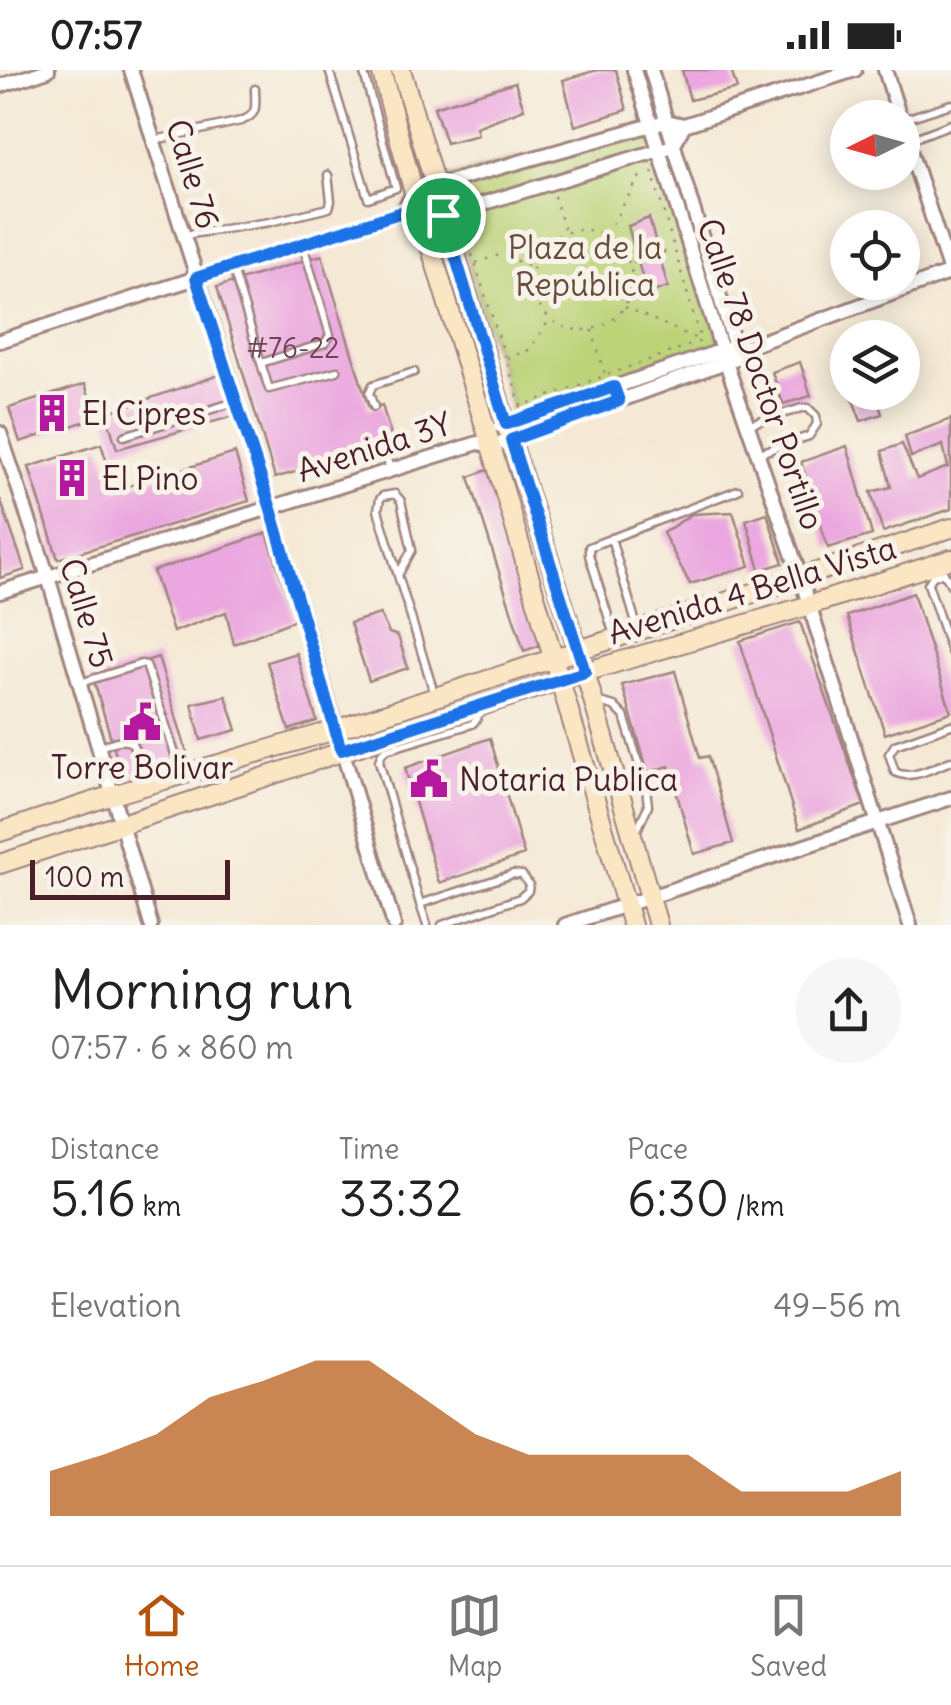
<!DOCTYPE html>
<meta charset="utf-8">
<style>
:root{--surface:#fff;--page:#f6f6f6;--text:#222;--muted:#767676;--line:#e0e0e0;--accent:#b45309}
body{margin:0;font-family:Delius,sans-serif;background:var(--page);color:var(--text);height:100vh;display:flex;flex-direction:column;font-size:38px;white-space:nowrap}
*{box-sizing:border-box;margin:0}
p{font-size:32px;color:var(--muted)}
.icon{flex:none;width:55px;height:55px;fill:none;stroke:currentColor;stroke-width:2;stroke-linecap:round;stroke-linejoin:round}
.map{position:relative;height:855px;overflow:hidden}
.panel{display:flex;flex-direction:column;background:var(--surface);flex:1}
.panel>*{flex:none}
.needle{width:65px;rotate:265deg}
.buttons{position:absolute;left:830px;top:30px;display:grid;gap:20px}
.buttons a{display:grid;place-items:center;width:90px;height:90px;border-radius:50%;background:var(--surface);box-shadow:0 5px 25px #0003;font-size:50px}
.scale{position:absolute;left:30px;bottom:25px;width:200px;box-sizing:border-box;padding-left:10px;border:5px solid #4a1f2b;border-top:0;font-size:28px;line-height:35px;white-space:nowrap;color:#4a1f2b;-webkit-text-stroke:8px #f7f3e8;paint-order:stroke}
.pin{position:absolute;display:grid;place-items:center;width:85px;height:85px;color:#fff;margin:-42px;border:5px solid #fff;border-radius:50%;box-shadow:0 2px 10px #0007}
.round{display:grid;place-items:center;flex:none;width:105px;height:105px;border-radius:52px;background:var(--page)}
.headline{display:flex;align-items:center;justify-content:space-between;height:170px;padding:0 50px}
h1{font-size:55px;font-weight:600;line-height:75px}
.metrics{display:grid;grid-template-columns:repeat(3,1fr);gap:15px;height:170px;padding:10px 50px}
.metrics div{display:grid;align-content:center}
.metrics b{font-size:50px;font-weight:600}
.metrics small{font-size:28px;font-weight:400}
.metrics p{font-size:28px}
.chart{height:280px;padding:20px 50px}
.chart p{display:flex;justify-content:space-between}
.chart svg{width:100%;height:180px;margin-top:10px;fill:var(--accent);opacity:.7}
.status{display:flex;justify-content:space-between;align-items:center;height:70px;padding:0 50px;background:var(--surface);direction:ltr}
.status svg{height:28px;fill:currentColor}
.dock{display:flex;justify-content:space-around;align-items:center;height:140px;border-top:2px solid var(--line);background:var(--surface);font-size:28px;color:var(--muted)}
.dock a{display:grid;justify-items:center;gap:5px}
.dock .active{color:var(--accent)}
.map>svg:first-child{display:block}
</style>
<div class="status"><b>07:57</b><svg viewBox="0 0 49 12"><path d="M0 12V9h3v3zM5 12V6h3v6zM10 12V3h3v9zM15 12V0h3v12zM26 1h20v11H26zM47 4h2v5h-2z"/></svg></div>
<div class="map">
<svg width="951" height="855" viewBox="0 0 951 855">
<rect width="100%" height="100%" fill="#f7f3e8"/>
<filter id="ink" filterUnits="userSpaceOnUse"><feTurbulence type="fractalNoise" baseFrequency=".01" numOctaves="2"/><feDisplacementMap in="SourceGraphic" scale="20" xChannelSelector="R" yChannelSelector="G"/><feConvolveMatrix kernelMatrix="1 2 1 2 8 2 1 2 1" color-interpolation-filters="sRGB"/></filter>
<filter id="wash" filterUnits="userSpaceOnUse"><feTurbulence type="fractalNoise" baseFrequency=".0048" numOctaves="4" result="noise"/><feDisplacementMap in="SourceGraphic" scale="40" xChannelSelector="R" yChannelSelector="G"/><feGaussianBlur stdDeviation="2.25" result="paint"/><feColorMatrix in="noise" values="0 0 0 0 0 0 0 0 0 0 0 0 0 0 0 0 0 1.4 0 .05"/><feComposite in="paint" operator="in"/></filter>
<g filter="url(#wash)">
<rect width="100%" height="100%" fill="#f5e9d5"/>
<path fill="#bcd378" stroke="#837952" stroke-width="2.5" d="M656 51 729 285 519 362 443 110Z"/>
<g id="blocks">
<path fill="#eba7df" d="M597 0H616L627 40 575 56 563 10Z
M682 0H731L737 19 690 30Z
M515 12 524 39 476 57 478 65 446 73 434 37Z
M649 148 668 217 647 224 628 156Z
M322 185 369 339 382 335 393 373 275 408 217 217Z
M800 292 811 326 783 334 772 302Z
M225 303 238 345 117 379 106 343Z
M85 314 96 348 20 372 9 338Z
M850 322H875L882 344 861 351Z
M951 349V439L883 462 871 422 891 417 882 381 902 374 917 409 948 397 943 375 911 387 905 366Z
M101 374 116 420 235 383 249 431 58 489 29 397Z
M847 376 872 465 828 478 801 392Z
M493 398 547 573 524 581 469 407Z
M0 429 25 500 0 508Z
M733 442 750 496 690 514 663 463 692 444Z
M767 443 783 493 760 500 746 450Z
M267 463 295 550 234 574 226 542 173 562 153 501Z
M913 523 951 642 885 664 847 546Z
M380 544 389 563 398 566 408 598 369 611 350 553Z
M800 552 864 735 799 759 740 571Z
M296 583 317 651 289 660 267 592Z
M158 587 191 696 125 715 93 608Z
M675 601 700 688 708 686 733 773 694 784 669 696 648 702 622 615Z
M226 626 237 660 201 670 192 634Z
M490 668 524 785 439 813 405 698Z"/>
</g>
</g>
<g filter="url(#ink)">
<use href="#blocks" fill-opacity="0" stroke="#a08480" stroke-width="2.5"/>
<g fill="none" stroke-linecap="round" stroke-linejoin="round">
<g stroke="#a08480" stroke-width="11">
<path id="lane" d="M329 0 368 128 396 118 363 0
M902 50 951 34
M155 70 241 51C259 44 255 37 255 19
M907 71 951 54
M184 165 270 152 329 138 331 131 328 105
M232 196 261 293 325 273 330 265 303 175
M261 293 269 319 337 301
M374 337 369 323 373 315 414 302
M750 354 802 338H808L816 346 817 354 809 366 760 383
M124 366 235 332
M383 376 390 399
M611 468 638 560
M398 505 412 480 401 431 395 424 383 426 380 429 378 440 435 626
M951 515 944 503 933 506 928 514 951 582
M615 568 589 485V477L738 420
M80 613 141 594 146 595 178 693 149 703 142 698 132 673C121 667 111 673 100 677
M599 632 614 636 624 646 646 717 648 736 636 762
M951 655 895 675 889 684 895 702C911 711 934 697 951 691
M420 834 427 855
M442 855 520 828 528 821 529 814 522 805 513 804 420 834 379 691 382 683 386 680 472 654 477 649 479 640"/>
</g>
<g stroke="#a08480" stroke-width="18">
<path id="street" d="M131 0 271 439 394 855
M634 0 722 281 801 509 910 855
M651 0 736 280
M885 0 900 48
M0 16 48 0
M902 56 951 205
M416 148 423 151 458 141 673 76 684 55
M0 271 402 142 414 123 434 116 666 51 684 55 855 0
M500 356 735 276 747 277 951 202
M0 363 48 507 151 855
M0 522 478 373 491 376 511 370 739 287 747 277
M565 855 951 728"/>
</g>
<g stroke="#a08480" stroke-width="22">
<path id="secondary" d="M381 0 414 123 491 376 632 855
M401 0 506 354 585 602 658 855
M0 762 113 725 335 660 951 458
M0 794 585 602 810 535 951 489"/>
</g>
<path stroke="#a08480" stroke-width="2.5" stroke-dasharray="2.5 8" stroke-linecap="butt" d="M649 91 701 271 521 336 460 147Z
M554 126 565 161
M532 210a50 50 0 1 1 100 0a50 50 0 1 1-100 0Z
M607 163 643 101
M633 192 673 179
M476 193 499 185 531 196
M625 237 699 270
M592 260 605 304
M507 288 529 280 550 249"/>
<use href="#lane" stroke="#fff" stroke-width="6"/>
<use href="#street" stroke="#fff" stroke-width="12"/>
<use href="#secondary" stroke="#fbe6c4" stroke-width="18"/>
</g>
</g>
<g fill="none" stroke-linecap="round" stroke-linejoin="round" filter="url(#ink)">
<g stroke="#fff" stroke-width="20">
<path id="route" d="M402 142 423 151 443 145 506 354 614 317 619 331 511 370 585 602 341 680 271 439 196 208Z"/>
</g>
<use href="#route" stroke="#1a73e8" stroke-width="12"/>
</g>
<defs>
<g id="building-bare" transform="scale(3)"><path d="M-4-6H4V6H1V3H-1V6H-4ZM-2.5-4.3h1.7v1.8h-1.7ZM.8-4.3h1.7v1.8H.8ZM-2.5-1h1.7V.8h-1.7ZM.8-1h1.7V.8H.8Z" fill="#b5179e" stroke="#f7f3e8" stroke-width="2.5" paint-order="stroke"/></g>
<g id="civic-bare" transform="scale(3)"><path d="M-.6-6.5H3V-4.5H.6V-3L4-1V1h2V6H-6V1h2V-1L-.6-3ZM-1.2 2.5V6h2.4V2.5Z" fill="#b5179e" stroke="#f7f3e8" stroke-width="2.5" paint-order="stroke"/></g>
</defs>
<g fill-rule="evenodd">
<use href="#building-bare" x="52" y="343"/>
<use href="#building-bare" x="72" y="408"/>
<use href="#civic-bare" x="142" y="652"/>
<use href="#civic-bare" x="429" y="709"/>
</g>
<g text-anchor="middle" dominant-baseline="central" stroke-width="10" stroke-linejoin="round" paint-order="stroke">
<g font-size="28" fill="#724158">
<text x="293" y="278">#76-22</text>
</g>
<g font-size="32" fill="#4a1f2b" stroke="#f7f3e8">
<text transform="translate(193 104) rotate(73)">Calle 76</text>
<text transform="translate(761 304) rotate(71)">Calle 78 Doctor Portillo</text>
<text transform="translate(374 377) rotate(-18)">Avenida 3Y</text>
<text transform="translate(752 520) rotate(-17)">Avenida 4 Bella Vista</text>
<text transform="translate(87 543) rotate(73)">Calle 75</text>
</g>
<g font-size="32" fill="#664c3e" stroke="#f7f3e8">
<text x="585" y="177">Plaza de la<tspan x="585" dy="37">República</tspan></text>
</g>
<g font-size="32" fill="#4a1f2b" stroke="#f7f3e8" text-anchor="start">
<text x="82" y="343">El Cipres</text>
<text x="102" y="408">El Pino</text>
<text x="142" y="697" text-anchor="middle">Torre Bolivar</text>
<text x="459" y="709">Notaria Publica</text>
</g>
</g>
</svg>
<div class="buttons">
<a><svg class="needle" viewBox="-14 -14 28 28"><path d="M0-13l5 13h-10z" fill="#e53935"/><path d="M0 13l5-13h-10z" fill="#767676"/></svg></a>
<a><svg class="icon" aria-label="locate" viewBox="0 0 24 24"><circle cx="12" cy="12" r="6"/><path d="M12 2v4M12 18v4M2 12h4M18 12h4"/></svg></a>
<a><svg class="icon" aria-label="layers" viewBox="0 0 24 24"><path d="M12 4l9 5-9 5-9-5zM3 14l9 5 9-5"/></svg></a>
</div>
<div class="scale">100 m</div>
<div class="pin" style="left:443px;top:145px;background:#1e9e55"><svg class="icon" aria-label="arrive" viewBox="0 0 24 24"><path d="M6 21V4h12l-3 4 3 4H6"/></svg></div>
</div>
<section class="panel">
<div class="headline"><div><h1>Morning run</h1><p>07:57 · 6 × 860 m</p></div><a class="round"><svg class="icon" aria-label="share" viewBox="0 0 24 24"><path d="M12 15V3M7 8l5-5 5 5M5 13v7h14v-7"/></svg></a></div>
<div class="metrics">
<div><p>Distance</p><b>5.16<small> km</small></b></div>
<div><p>Time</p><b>33:32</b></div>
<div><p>Pace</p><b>6:30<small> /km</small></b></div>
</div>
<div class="chart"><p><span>Elevation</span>49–56 m</p>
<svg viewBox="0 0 160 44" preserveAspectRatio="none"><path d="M0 44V33L10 29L20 24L30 15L40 11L50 6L60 6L70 15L80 24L90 29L100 29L110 29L120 29L130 38L140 38L150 38L160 33V44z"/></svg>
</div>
</section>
<nav class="dock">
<a class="active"><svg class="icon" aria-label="home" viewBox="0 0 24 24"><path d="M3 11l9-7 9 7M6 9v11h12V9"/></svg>Home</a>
<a><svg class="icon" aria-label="map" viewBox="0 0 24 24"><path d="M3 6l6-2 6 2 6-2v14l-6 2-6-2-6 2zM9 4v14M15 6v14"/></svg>Map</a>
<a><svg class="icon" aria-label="saved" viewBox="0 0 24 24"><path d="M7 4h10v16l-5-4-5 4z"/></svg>Saved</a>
</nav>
